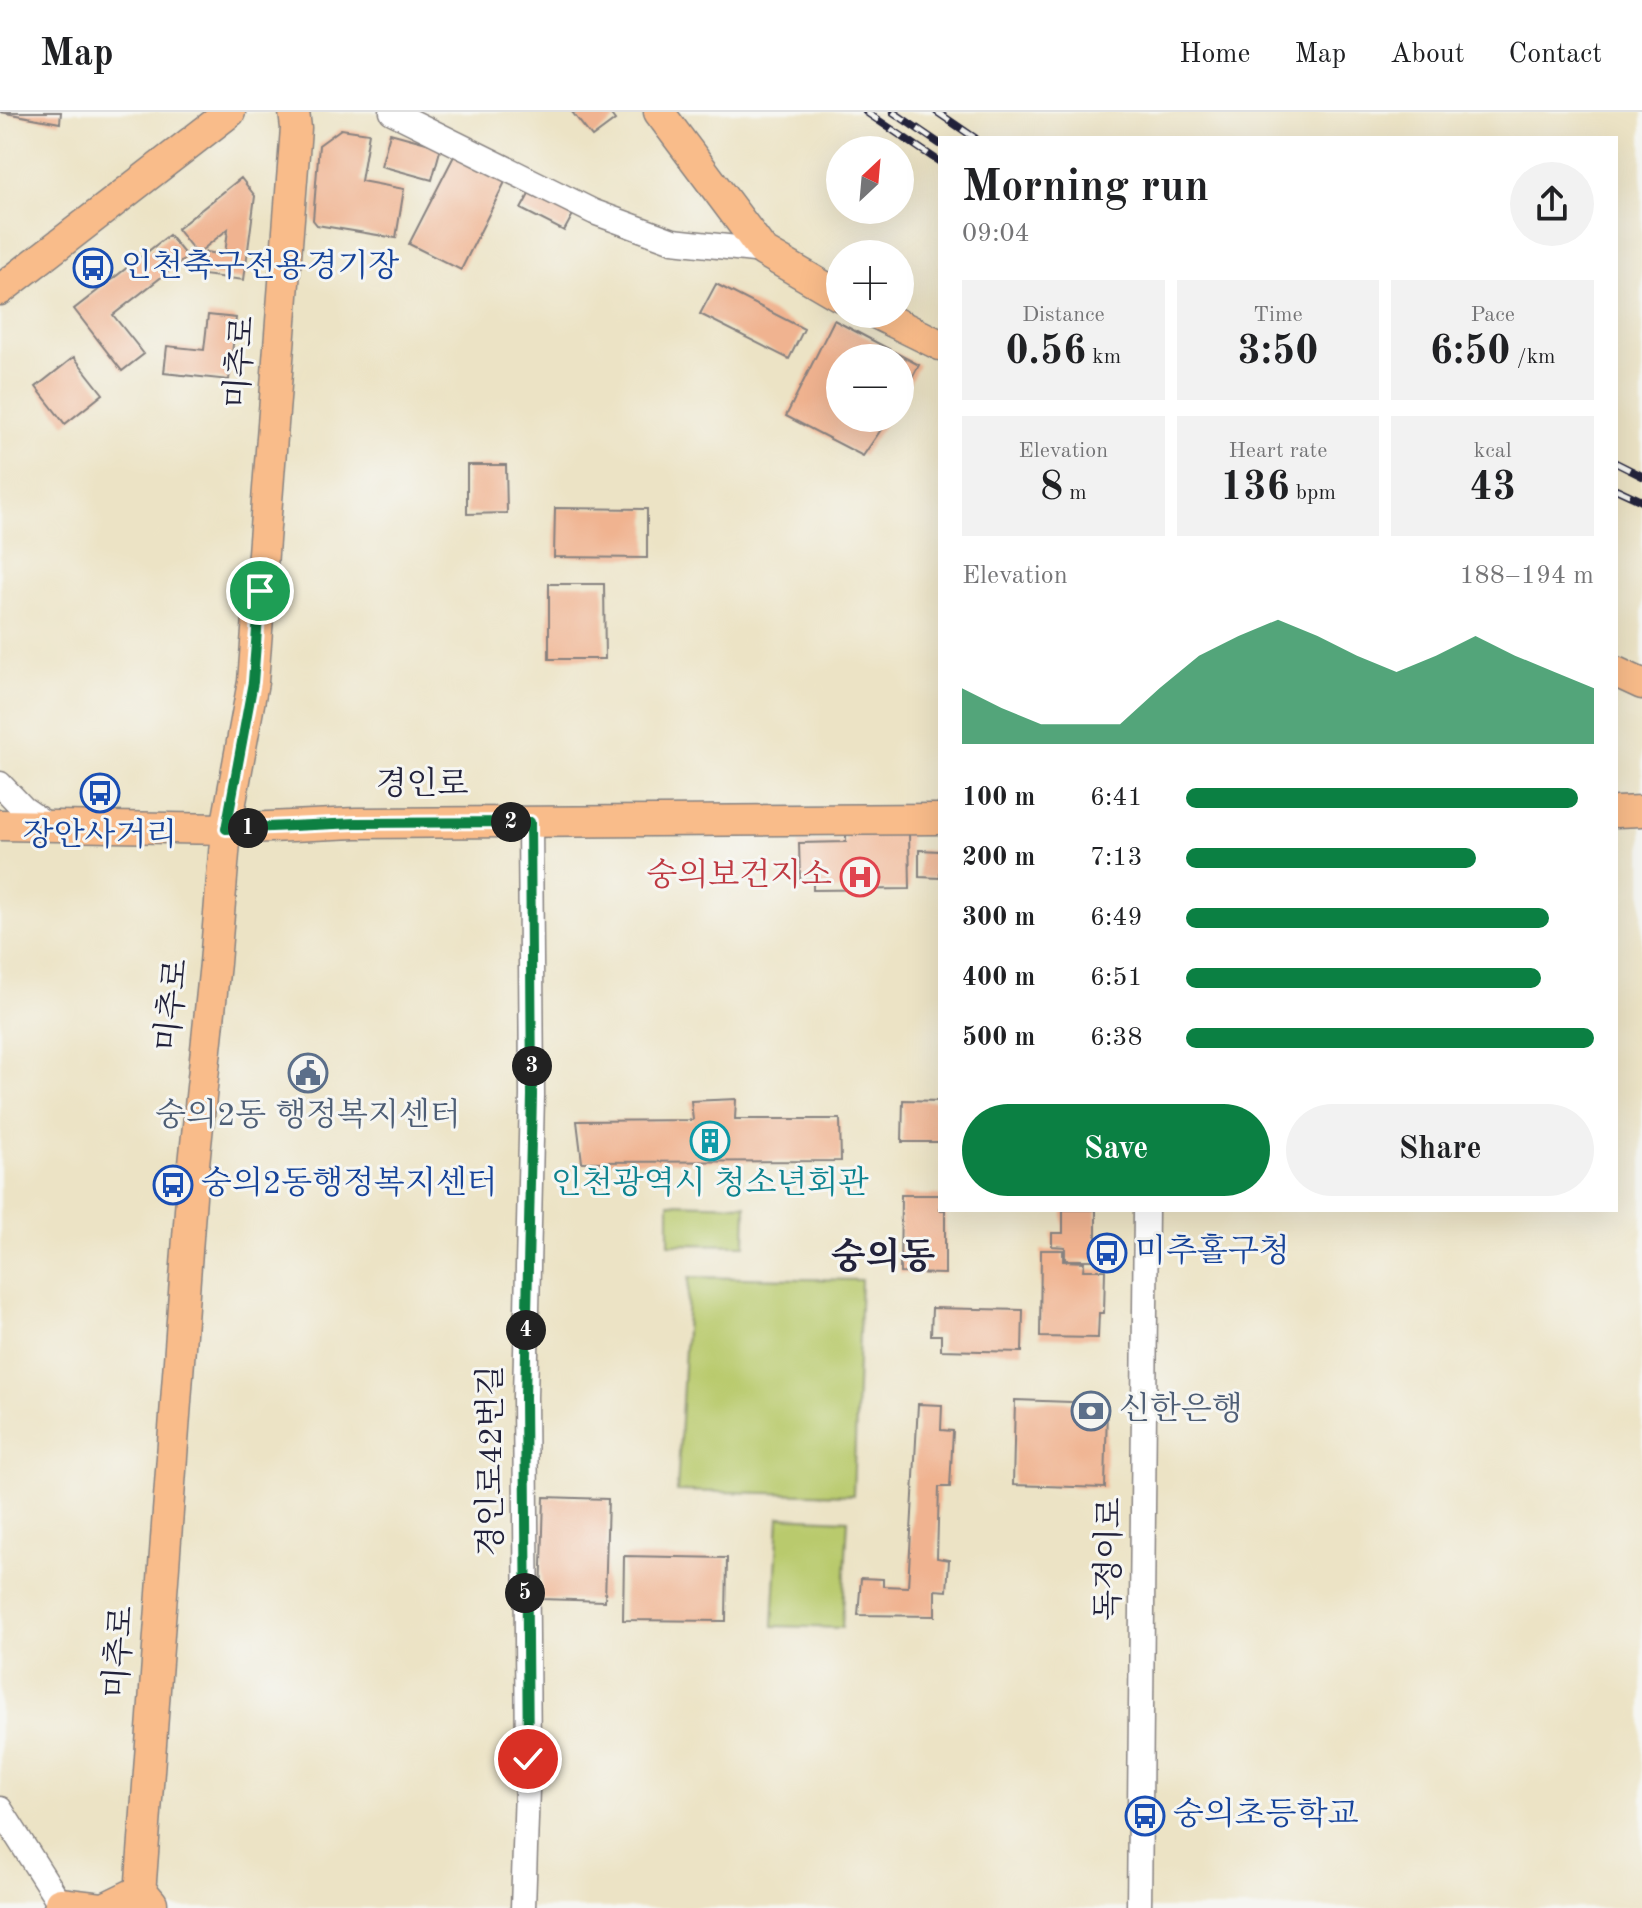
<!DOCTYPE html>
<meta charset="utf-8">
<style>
:root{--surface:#fff;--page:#f2f2f2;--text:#202124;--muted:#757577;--line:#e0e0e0;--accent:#0b8043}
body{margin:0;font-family:"Old Standard TT","Noto Serif KR",serif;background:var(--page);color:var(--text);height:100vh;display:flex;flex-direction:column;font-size:30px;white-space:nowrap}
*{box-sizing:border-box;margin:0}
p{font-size:26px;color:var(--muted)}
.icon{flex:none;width:44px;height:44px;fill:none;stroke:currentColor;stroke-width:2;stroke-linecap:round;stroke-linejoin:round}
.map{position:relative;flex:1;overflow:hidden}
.panel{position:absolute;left:938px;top:24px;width:680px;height:1076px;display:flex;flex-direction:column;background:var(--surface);border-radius:0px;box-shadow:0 8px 32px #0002}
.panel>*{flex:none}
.needle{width:52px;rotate:26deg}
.buttons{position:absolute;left:826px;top:24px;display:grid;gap:16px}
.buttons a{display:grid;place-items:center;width:88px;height:88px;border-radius:50%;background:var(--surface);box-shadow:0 8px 32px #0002;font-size:40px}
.pin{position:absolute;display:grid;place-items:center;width:68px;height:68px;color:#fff;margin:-34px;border:4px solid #fff;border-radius:50%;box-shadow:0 2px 8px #0007}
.km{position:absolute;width:40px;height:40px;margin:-20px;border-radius:50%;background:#222;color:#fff;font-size:22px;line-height:40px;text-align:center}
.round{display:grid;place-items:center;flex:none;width:84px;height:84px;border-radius:42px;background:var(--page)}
.overview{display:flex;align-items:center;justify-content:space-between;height:136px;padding:0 24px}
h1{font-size:44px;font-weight:700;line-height:60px}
.figures{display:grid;grid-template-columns:repeat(3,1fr);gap:12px;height:136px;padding:8px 24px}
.figures div{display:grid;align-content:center;border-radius:0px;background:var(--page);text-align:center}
.figures b{font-size:40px;font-weight:700}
.figures small{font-size:22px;font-weight:400}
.figures p{font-size:22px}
.chart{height:224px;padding:16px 24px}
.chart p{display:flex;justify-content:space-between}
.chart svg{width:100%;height:144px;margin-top:8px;fill:var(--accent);opacity:.7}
.cta{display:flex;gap:16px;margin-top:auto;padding:16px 24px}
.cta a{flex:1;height:92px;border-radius:48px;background:var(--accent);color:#fff;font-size:32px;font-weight:700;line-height:92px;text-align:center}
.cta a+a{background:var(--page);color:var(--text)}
ul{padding:0 24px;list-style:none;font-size:26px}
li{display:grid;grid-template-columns:128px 96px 1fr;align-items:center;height:60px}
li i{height:20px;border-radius:10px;background:var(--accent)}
header{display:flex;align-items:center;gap:48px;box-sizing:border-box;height:112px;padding:0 40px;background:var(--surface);border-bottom:2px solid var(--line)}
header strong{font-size:38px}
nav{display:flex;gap:44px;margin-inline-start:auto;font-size:28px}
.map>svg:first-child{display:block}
</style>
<header>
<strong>Map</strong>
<nav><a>Home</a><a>Map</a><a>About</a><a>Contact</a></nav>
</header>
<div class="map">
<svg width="1642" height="1796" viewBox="0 0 1642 1796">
<rect width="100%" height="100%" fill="#f6f6f2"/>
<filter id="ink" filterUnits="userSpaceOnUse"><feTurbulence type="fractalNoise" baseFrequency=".0125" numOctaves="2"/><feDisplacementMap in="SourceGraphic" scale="16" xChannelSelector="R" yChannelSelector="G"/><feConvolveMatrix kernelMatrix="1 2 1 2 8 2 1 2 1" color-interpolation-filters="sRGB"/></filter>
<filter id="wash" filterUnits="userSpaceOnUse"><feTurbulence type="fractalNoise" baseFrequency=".006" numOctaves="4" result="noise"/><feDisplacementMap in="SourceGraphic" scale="32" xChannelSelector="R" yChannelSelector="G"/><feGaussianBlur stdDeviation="1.8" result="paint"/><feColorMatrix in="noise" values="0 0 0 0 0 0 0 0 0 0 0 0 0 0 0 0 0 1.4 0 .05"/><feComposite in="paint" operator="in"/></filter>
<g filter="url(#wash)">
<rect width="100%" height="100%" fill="#ece3c5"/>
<path fill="#b9ca6d" stroke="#6e7654" stroke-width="2" d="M669 1091 746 1093 745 1133 669 1132Z
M689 1165 861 1168 853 1383 677 1379Z
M779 1405 848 1408 842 1516 773 1514Z"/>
<g id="blocks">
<path fill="#f0b390" d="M0 0H61L60 11Z
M572 0H609L615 8 592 25Z
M341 17 369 21 361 69 404 77 396 126 317 113 313 108 319 33Z
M390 21 441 35 432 68 381 54Z
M455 42 506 68 461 158 409 132Z
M241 66 255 84 244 168 202 163 205 140 225 143 228 117 197 142 177 117Z
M533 75 576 97 564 119 521 97Z
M169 123 187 145 113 203 144 242 122 259 74 197Z
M716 172 804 217 789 247 700 202Z
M208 203 236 206 229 268 164 261 167 234 204 238Z
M834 208 919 253 900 288V246H840V306H889L863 344 786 304Z
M74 245 103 282 65 312 36 275Z
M467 353H506L507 401 467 402Z
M555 396 647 397V446L554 445Z
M549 472H604L605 547H549Z
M909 720 910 777 813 778V767H800L799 731 846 730V721Z
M919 738 940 739V766L919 765Z
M736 987 735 1007H840L841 1049 582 1050 577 1009 693 1008 691 989Z
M903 988 940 989V1030H902Z
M901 1083H940V1098H945V1162L900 1161Z
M1063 1098H1096V1148H1065V1135L1052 1134V1121H1063Z
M1041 1138H1063V1149L1084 1150 1083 1158H1105L1104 1201H1099L1098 1226 1040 1225Z
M932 1196 1023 1198 1022 1240 941 1238V1223H931Z
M1015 1288 1099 1291 1107 1295 1105 1376 1013 1373Z
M918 1292 942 1293 941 1318 953 1319 950 1375H939L937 1446 949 1448 947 1479 935 1478V1504L858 1503 861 1466 883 1467V1474L908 1475Z
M544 1385 608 1387 605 1489 541 1487Z
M624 1444 727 1446 726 1509 623 1508Z"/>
</g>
</g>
<g filter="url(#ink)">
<use href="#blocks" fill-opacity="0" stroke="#878280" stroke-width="2"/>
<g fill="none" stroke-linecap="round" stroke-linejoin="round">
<g stroke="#878280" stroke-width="27">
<path id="minor" d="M392 0 594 100 673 129 763 139
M0 672 24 697 46 712
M0 1697 63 1796
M523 1796 528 1647 525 1285 532 983 530 710
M1139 1796 1146 1098"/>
</g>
<g stroke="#878280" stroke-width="33">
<path id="major" d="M659 0 763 139 840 184
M0 178 230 0
M877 202 940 233
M1616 560 1642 572
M1616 700 1642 699
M0 713 226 717 356 711 940 707
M59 1796 60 1791 102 1796
M104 1796 141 1778 152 1791
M139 1796 192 1071 215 851 226 717 253 570 296 16 294 0"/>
</g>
<use href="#minor" stroke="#fff" stroke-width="24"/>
<use href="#major" stroke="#f9bc8a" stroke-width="30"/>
<g stroke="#22223b" stroke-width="8">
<path id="rail" d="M866 0 940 50
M893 0 940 32
M937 0 975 26
M1616 351 1642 364
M1616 377 1642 389"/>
</g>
<use href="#rail" stroke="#f6f6f2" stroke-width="5" stroke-dasharray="15" stroke-linecap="butt"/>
</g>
</g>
<g fill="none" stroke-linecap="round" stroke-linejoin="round" filter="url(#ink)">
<g stroke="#fff" stroke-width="16">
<path id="route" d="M260 479 253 570 226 717 356 711 530 710 532 983 525 1285 528 1647"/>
</g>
<use href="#route" stroke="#0b8043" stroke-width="10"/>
</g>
<defs>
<g id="bus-ring" transform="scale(2)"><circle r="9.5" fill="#f6f6f2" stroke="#1a4fb4" stroke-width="1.5"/><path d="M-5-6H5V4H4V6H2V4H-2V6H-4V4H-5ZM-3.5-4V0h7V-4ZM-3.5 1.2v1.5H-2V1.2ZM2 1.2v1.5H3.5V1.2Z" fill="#1a4fb4"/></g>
<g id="hospital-ring" transform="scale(2)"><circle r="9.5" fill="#f6f6f2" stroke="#e0444e" stroke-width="1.5"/><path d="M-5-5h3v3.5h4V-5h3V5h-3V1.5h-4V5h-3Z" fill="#e0444e"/></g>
<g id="civic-ring" transform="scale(2)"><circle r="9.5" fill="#f6f6f2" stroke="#5c6f8a" stroke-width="1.5"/><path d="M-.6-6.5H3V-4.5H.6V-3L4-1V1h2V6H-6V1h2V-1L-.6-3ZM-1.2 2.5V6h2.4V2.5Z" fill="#5c6f8a"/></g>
<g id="building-ring" transform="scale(2)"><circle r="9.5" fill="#f6f6f2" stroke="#0f9aa8" stroke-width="1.5"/><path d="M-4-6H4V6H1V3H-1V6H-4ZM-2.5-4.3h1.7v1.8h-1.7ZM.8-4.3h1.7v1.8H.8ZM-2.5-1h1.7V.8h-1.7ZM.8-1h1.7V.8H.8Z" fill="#0f9aa8"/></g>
<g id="bank-ring" transform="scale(2)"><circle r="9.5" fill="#f6f6f2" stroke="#5c6f8a" stroke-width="1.5"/><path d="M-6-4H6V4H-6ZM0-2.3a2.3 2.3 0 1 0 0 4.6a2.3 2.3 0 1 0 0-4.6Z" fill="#5c6f8a"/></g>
</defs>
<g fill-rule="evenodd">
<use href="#bus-ring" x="93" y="156"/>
<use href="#bus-ring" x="100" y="681"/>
<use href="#hospital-ring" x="860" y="765"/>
<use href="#civic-ring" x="308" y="961"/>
<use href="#building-ring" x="710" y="1029"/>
<use href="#bus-ring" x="173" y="1073"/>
<use href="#bus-ring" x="1107" y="1141"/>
<use href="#bank-ring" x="1091" y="1299"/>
<use href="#bus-ring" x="1145" y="1704"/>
</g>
<g text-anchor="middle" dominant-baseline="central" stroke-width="6" stroke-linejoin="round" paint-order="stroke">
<g font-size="32" fill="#164399" stroke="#f6f6f2" text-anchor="start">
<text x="121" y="156">인천축구전용경기장</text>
<text x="100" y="725" text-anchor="middle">장안사거리</text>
<text x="201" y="1073">숭의2동행정복지센터</text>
<text x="1135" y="1141">미추홀구청</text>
<text x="1173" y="1704">숭의초등학교</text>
</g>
<g font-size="32" fill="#22223b" stroke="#f6f6f2">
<text transform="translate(242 250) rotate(-86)">미추로</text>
<text x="422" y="674">경인로</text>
<text transform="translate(174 893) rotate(-84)">미추로</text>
<text transform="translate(493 1349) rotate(-90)">경인로42번길</text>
<text transform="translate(1111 1447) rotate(-89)">독정이로</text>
<text transform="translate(121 1540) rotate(-86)">미추로</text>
</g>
<g font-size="32" fill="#be3a42" stroke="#f6f6f2" text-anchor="end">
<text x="832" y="765">숭의보건지소</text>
</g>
<g font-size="32" fill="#4e5e75" stroke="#f6f6f2">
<text x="308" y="1005">숭의2동 행정복지센터</text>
<text x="1119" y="1299" text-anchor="start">신한은행</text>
</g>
<g font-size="32" fill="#0d838f" stroke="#f6f6f2">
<text x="710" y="1073">인천광역시 청소년회관</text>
</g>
<g font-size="36" font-weight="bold" fill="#22223b" stroke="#f6f6f2">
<text x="883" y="1147">숭의동</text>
</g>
</g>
</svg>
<div class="buttons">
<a><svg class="needle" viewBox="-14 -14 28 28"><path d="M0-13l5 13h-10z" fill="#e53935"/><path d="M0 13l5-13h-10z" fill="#757577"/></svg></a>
<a>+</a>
<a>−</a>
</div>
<div class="pin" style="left:260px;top:479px;background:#1e9e55"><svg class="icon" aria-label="arrive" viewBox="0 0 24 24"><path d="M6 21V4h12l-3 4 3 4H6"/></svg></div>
<div class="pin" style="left:528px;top:1647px;background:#d93025"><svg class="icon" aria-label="check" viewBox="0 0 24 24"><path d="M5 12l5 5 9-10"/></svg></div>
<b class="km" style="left:248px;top:716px">1</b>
<b class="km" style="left:511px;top:710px">2</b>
<b class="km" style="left:532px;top:954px">3</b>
<b class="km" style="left:526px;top:1218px">4</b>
<b class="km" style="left:525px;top:1481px">5</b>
<section class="panel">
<div class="overview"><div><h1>Morning run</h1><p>09:04</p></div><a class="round"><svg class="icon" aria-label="share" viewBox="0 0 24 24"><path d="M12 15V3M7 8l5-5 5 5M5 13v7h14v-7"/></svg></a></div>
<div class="figures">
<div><p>Distance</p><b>0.56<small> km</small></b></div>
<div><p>Time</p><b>3:50</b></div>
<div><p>Pace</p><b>6:50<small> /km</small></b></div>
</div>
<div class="figures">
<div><p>Elevation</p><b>8<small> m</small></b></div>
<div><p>Heart rate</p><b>136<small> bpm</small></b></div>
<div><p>kcal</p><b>43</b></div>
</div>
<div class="chart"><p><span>Elevation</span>188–194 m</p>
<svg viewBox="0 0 160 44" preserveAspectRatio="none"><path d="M0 44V27L10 33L20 38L30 38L40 38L50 27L60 17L70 11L80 6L90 11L100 17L110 22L120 17L130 11L140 17L150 22L160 27V44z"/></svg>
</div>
<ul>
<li><b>100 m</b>6:41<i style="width:96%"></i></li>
<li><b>200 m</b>7:13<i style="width:71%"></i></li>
<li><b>300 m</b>6:49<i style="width:89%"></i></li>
<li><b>400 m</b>6:51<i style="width:87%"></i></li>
<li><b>500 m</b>6:38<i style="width:100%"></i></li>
</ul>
<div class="cta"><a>Save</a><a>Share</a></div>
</section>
</div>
